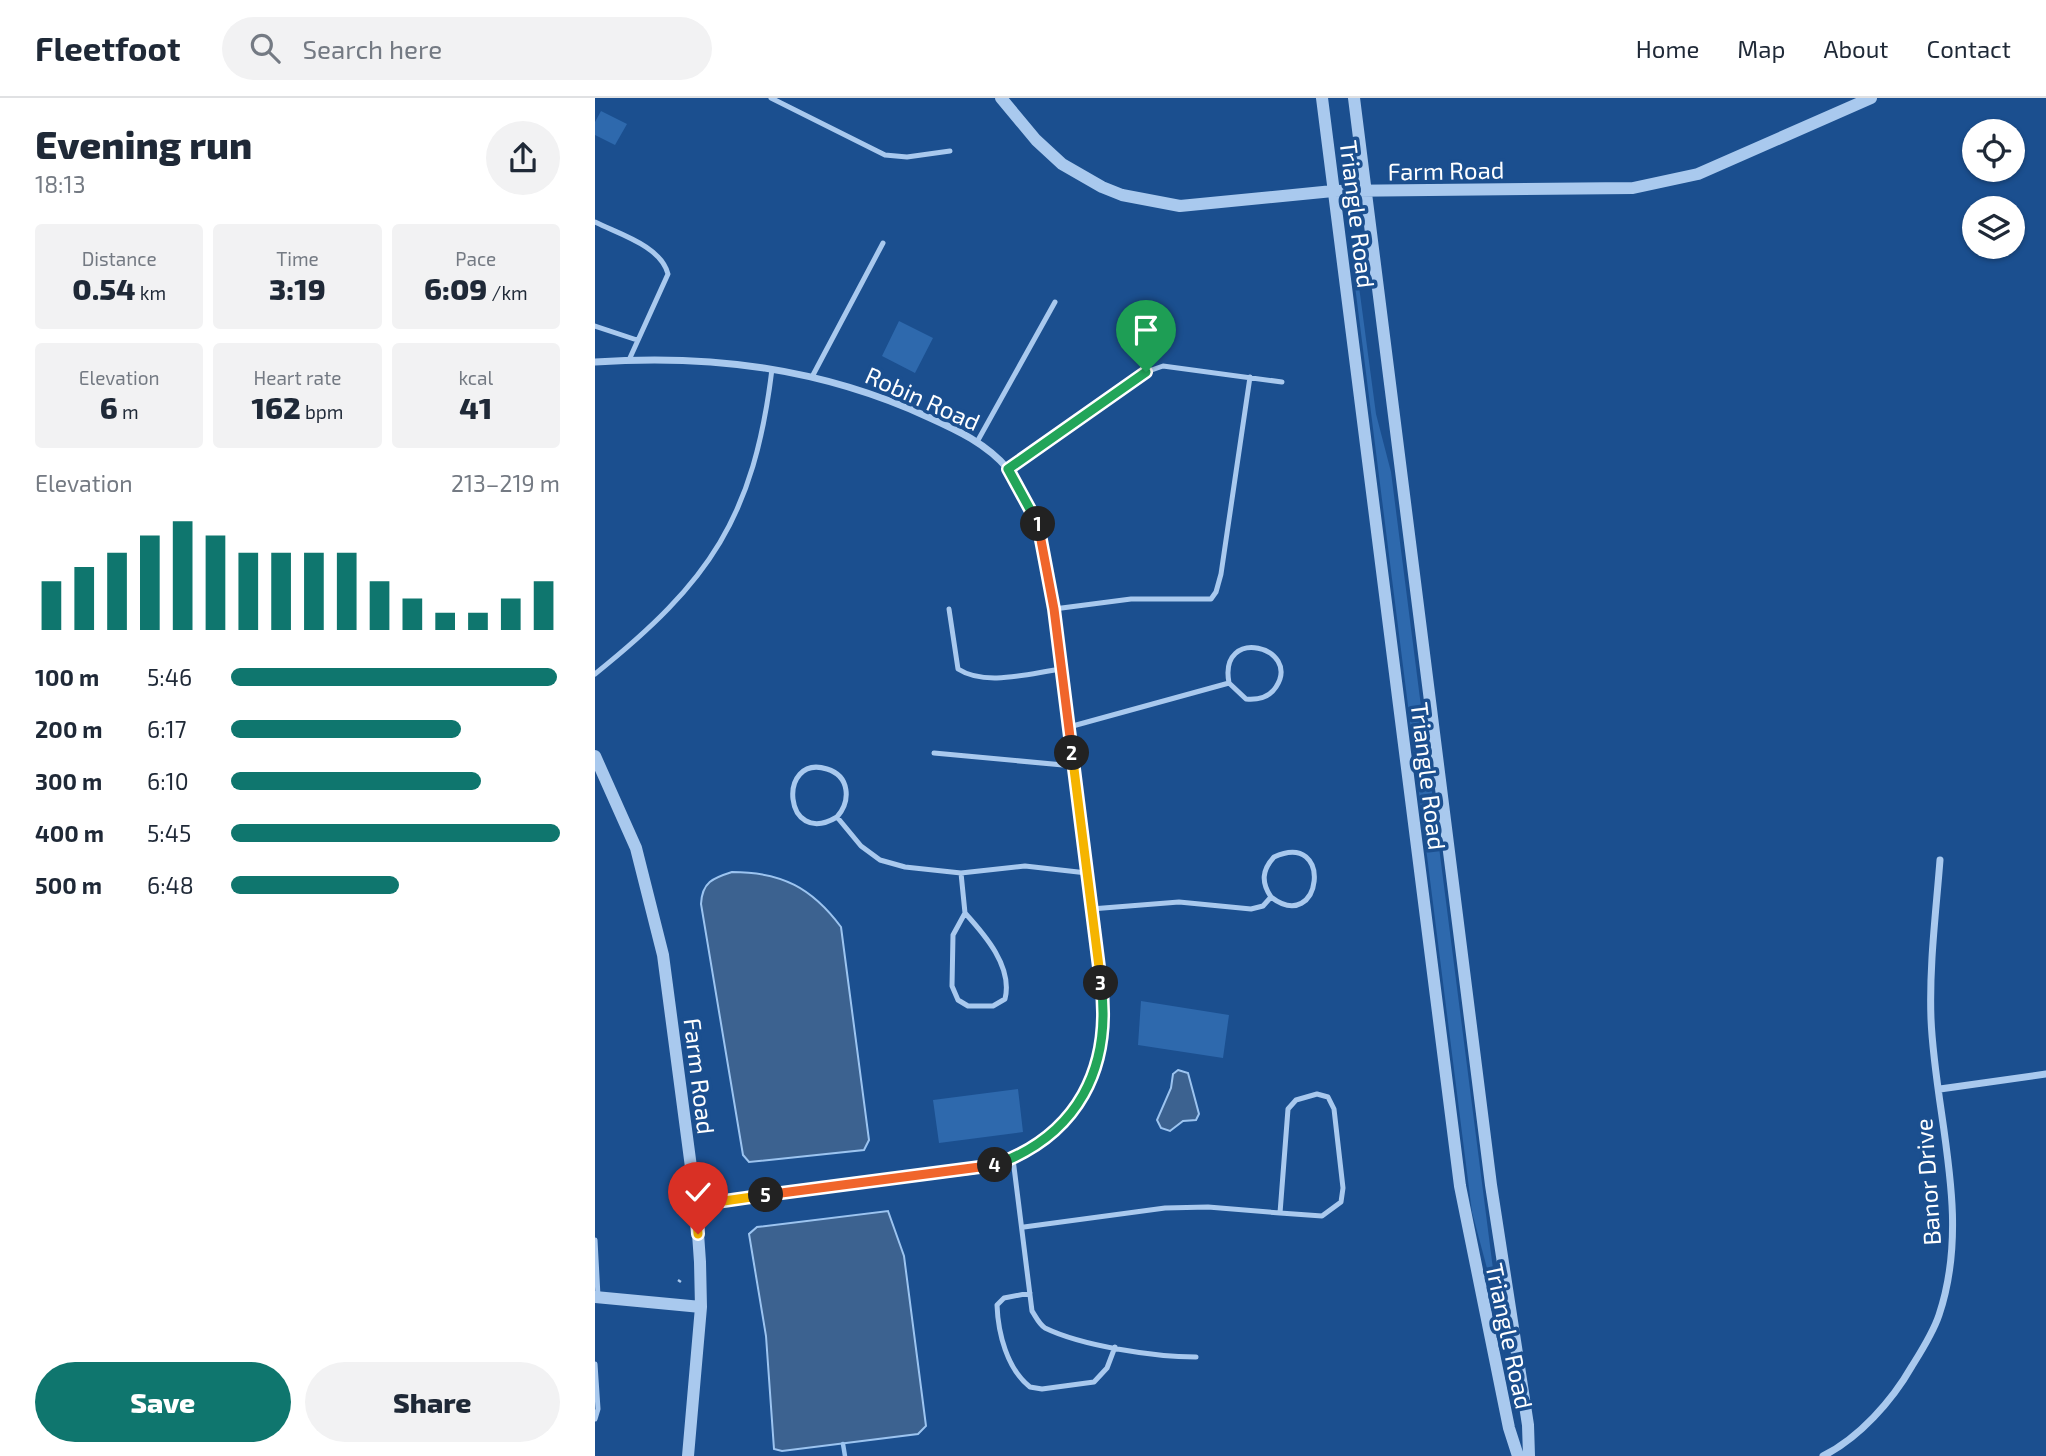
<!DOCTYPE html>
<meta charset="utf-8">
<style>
:root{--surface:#fff;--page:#f2f2f3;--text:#1f2937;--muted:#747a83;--line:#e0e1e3;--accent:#0f766e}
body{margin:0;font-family:"Exo 2",sans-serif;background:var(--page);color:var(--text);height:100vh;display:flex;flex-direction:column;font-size:26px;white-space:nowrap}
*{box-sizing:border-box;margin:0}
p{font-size:23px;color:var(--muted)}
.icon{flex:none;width:38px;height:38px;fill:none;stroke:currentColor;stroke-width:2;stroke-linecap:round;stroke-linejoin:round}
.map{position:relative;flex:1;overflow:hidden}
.panel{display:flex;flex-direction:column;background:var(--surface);width:595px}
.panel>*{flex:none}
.controls{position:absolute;left:1367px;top:21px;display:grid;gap:14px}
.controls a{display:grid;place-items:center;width:63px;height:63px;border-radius:50%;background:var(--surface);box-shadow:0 2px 5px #0004;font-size:35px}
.pin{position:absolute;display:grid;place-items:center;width:60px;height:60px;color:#fff;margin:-72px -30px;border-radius:50% 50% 50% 0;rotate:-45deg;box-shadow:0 0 7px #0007}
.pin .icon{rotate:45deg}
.km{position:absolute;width:35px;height:35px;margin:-18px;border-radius:50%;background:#222;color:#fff;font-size:19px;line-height:35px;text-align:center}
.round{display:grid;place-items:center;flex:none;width:74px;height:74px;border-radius:37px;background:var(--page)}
.overview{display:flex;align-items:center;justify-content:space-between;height:119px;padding:0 35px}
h1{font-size:38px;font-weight:800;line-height:52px}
.figures{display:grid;grid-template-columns:repeat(3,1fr);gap:10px;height:119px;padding:7px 35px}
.figures div{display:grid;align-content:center;border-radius:7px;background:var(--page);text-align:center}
.figures b{font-size:30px;font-weight:800}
.figures small{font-size:19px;font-weight:400}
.figures p{font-size:19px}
.chart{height:196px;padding:14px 35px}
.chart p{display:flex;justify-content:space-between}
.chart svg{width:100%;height:126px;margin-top:7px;stroke:var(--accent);stroke-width:6}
.button{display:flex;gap:14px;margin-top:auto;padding:14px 35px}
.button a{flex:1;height:80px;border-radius:42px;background:var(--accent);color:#fff;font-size:28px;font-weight:800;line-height:80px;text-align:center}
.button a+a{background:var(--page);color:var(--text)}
ul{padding:0 35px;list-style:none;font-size:23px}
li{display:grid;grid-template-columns:112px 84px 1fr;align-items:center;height:52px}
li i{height:18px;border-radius:9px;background:var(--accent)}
header{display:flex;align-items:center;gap:42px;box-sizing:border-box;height:98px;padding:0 35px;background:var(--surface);border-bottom:2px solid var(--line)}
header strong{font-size:33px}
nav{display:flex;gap:38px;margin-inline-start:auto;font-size:24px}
.search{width:490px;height:63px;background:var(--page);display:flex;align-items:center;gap:18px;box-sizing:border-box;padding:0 24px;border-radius:38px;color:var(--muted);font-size:26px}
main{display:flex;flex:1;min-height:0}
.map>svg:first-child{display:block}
</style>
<header>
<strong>Fleetfoot</strong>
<div class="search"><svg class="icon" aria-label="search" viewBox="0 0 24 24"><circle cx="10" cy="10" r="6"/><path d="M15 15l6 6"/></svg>Search here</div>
<nav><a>Home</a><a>Map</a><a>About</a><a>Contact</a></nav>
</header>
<main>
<section class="panel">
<div class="overview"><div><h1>Evening run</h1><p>18:13</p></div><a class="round"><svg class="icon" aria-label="share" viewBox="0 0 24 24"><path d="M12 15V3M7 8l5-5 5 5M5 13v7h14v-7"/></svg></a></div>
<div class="figures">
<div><p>Distance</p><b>0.54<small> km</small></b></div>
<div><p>Time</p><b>3:19</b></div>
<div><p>Pace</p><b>6:09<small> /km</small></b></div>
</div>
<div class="figures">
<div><p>Elevation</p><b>6<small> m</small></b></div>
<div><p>Heart rate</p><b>162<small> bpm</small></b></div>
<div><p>kcal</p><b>41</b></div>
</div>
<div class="chart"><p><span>Elevation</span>213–219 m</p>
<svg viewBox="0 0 160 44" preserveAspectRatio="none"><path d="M5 44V27M15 44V22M25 44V17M35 44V11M45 44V6M55 44V11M65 44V17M75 44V17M85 44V17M95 44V17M105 44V27M115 44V33M125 44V38M135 44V38M145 44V33M155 44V27"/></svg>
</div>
<ul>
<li><b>100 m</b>5:46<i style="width:99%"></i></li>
<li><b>200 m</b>6:17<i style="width:70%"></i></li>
<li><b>300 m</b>6:10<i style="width:76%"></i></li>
<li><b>400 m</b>5:45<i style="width:100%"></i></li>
<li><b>500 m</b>6:48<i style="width:51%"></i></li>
</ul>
<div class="button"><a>Save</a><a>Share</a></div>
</section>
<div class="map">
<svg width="1451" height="1358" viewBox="0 0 1451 1358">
<rect width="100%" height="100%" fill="#1b4f8f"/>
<path fill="#2e69ad" d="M6 13 32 26 20 47 0 37V24Z
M759 151 781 316 796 374 898 1171 896 1175 893 1174 877 1114 758 172Z
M304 223 338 240 320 275 287 258Z
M546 903 634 917 628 960 543 947Z
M423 991 428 1034 344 1045 338 1002Z"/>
<path fill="#3c6290" stroke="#9cc4f0" stroke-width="2" d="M137 774C187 774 217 790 246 829L274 1042 269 1052 154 1064 148 1057 106 806C107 784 118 780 137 774Z
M583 972 593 975 604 1016 601 1022 588 1023 575 1033 566 1030 562 1022 576 990 578 976Z
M293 1113 309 1158 331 1328 323 1336 187 1353 179 1351 171 1238 154 1136 162 1129Z"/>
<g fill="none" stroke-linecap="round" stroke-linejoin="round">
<path stroke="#9cc4f0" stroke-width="4.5" d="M248 1346 250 1358"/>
<path stroke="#a9c9ee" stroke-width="2.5" stroke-dasharray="3.5 5" stroke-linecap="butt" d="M83 1182 86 1184"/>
<path stroke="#a9c9ee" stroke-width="5" d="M176 0 290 57 312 59 355 53
M0 124C24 136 66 148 73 176L34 262
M0 228 42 242
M218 277 288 145
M382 344 460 204
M413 371 551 274 568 268 687 284
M354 511 363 571C391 589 435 575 467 571
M459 511 536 501H616L621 494 626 476 655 279
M0 576C115 484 159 419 177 271
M474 629 634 585 651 601C663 602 674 600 681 589 707 549 623 527 634 585
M339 655 479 668
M242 719C256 703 255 678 232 671 182 655 188 751 242 719L266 748 285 762 310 769 366 775 430 768 492 775
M366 775 370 815 358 837 357 888 363 902 373 908H398L410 901C418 869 390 837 370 815
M496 811 584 804 656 811 668 808 676 799C727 838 739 731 679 759 667 772 666 784 676 799
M722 996 733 999 739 1011 748 1090 746 1104 727 1118 685 1115 693 1011 701 1002Z
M418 1061 437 1213C441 1219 444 1226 450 1230 487 1248 560 1259 601 1259
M429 1129 570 1110 613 1109 685 1115
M0 1142 3 1198
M435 1195 409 1200 402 1207C403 1235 412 1271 435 1289L447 1291 499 1284 512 1270 520 1249
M0 1266 3 1311 0 1321"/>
<path stroke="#a9c9ee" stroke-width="7" d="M0 264C116 256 226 270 333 319 362 332 392 346 413 371 430 391 440 417 448 442L508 903C508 921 510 940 506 958 491 1019 438 1059 378 1073L101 1107
M1345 991 1451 976
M1228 1358C1264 1340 1297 1303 1317 1268 1327 1252 1338 1235 1344 1217 1377 1119 1340 1019 1336 921 1334 868 1341 814 1345 762"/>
<path stroke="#a9c9ee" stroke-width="12" d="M406 0 441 42 467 66 507 89 527 97 585 108 738 93 1038 90 1103 76 1276 0
M727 0 865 1088 914 1330 923 1358
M759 0 896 1087 933 1327 934 1358
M0 658 41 750 68 857 101 1107 105 1164 106 1209 93 1358
M0 1199 106 1209"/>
</g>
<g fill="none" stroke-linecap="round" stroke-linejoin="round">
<g stroke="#fff" stroke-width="14">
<path id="split-1" d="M443 426 413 371 551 274"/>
</g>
<g stroke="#fff" stroke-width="14">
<path id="split-2" d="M443 426 459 511 477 655"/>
</g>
<g stroke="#fff" stroke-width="14">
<path id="split-3" d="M477 655 506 885"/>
</g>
<g stroke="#fff" stroke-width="14">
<path id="split-4" d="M400 1067C483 1037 517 970 506 885"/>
</g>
<g stroke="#fff" stroke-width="14">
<path id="split-5" d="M171 1097 400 1067"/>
</g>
<g stroke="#fff" stroke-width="14">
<path id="split-6" d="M103 1136 101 1107 171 1097"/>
</g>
<use href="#split-1" stroke="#22a559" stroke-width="9"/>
<use href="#split-2" stroke="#f0652b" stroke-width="9"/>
<use href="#split-3" stroke="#f5b400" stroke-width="9"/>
<use href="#split-4" stroke="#22a559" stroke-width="9"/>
<use href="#split-5" stroke="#f0652b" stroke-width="9"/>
<use href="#split-6" stroke="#f5b400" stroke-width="9"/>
</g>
<g text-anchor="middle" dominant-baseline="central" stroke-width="7" stroke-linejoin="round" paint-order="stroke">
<g font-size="24" fill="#fff" stroke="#1b4f8f">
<text transform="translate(851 72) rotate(-1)">Farm Road</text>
<text transform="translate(763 116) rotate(83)">Triangle Road</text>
<text transform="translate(328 300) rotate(24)">Robin Road</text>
<text transform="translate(834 678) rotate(83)">Triangle Road</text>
<text transform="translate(105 978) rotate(83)">Farm Road</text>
<text transform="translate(1332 1084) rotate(-94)">Banor Drive</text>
<text transform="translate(915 1238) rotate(78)">Triangle Road</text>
</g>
</g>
</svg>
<div class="controls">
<a><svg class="icon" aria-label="locate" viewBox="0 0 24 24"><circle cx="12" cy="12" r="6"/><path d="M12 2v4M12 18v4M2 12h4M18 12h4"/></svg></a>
<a><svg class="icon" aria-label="layers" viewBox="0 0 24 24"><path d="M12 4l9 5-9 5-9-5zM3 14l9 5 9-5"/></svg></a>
</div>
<div class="pin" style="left:551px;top:274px;background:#1e9e55"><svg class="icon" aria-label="arrive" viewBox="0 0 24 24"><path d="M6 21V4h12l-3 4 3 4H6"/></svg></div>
<div class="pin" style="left:103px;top:1136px;background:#d93025"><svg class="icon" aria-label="check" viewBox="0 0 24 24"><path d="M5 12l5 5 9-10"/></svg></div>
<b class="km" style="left:443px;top:426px">1</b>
<b class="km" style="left:477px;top:655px">2</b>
<b class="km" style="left:506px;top:885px">3</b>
<b class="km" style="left:400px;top:1067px">4</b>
<b class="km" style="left:171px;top:1097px">5</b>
</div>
</main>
